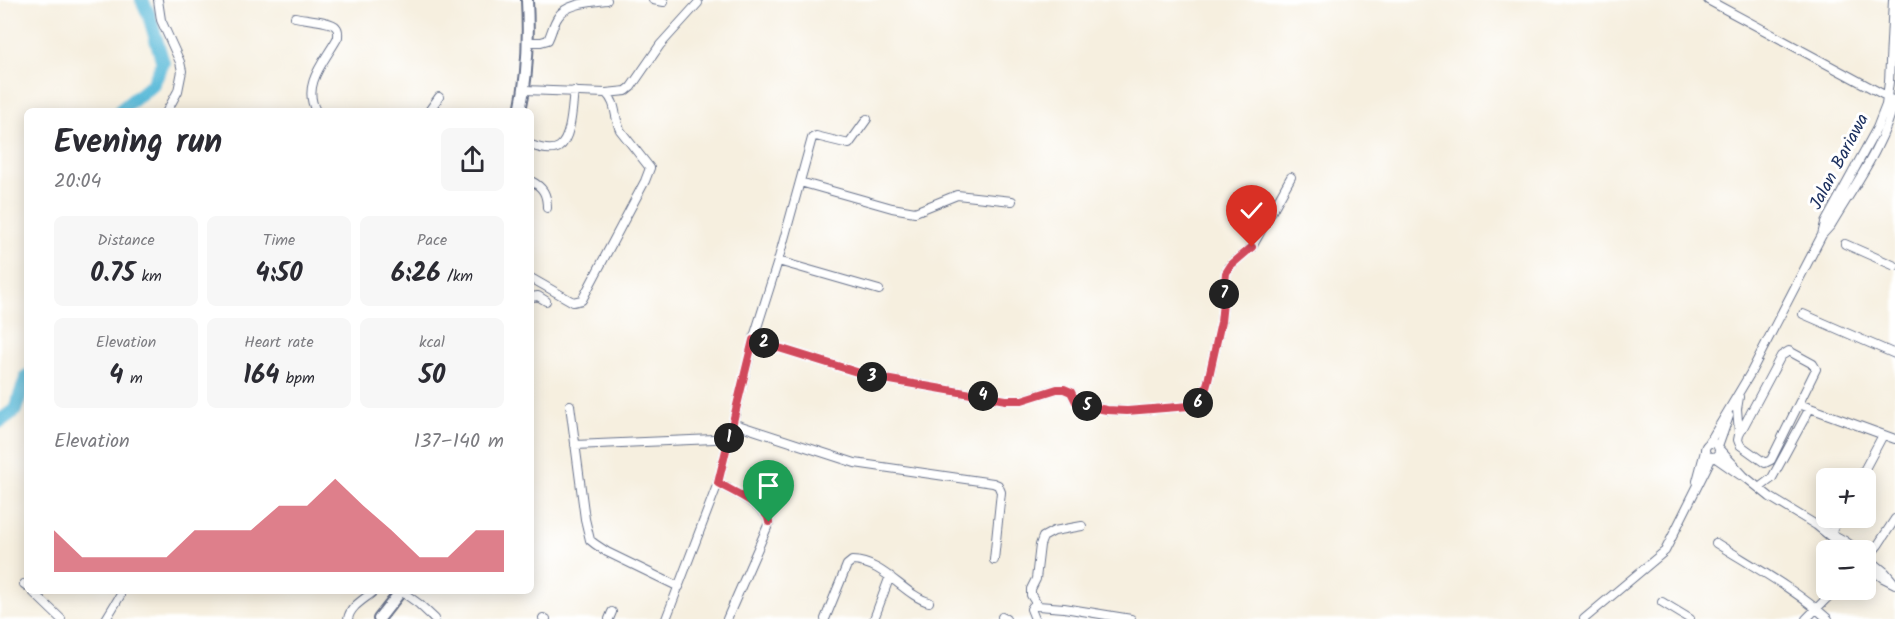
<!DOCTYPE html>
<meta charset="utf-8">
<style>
:root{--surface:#fff;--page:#f7f7f7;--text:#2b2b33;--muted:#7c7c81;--accent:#d1495b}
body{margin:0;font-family:Kalam,sans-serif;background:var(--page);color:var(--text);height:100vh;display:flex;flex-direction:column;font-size:22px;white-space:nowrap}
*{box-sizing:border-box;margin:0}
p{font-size:20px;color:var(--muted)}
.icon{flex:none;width:33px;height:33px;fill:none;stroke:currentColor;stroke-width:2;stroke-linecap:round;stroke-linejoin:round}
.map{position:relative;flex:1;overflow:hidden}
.drawer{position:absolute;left:24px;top:108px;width:510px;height:486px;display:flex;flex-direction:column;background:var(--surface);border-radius:9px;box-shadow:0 3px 15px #0003}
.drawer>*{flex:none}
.tools{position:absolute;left:1816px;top:468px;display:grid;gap:12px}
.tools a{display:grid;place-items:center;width:60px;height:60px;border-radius:9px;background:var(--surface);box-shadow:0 3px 15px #0003;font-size:30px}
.pin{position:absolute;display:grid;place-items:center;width:51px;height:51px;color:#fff;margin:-62px -26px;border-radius:50% 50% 50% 0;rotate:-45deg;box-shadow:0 0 6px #0007}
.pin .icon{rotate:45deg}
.km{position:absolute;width:30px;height:30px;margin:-15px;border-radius:50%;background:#222;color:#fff;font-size:16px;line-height:30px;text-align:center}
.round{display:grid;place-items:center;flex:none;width:63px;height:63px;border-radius:9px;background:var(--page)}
.summary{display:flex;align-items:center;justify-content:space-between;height:102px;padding:0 30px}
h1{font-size:33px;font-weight:800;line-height:45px}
.metrics{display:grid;grid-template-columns:repeat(3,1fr);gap:9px;height:102px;padding:6px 30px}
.metrics div{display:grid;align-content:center;border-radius:9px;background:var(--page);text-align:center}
.metrics b{font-size:26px;font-weight:800}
.metrics small{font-size:16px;font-weight:400}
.metrics p{font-size:16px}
.chart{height:168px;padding:12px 30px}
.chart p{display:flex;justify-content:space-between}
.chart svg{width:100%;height:108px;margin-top:6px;fill:var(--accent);opacity:.7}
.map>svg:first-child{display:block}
</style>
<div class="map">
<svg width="1895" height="619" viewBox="0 0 1895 619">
<rect width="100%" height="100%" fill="#fff"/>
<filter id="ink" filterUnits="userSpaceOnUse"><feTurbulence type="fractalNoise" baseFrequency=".0167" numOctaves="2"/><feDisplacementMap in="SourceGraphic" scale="12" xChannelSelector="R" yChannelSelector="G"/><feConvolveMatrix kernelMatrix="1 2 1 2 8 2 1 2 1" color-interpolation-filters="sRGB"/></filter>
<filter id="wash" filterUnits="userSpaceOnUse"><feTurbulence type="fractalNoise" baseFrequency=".008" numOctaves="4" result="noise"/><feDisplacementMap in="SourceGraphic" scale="24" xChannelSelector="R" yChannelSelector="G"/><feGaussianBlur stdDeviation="1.35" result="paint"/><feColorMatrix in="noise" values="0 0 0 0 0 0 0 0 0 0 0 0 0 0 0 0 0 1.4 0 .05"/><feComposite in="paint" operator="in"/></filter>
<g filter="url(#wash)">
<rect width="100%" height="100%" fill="#f6efdf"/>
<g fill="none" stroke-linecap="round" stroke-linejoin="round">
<path stroke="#59b9d8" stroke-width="14" d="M120 111 153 84 163 63 149 15 142 0
M0 421 15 410 27 376"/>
</g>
</g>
<g filter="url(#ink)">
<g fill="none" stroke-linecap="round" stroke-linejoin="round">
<g stroke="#68728b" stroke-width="10">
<path id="street" d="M158 0 161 20 180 62 182 71 178 91 167 111
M653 0 664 2
M1708 0 1888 97
M295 17C303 19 332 21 336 27 339 30 338 33 338 37 326 60 301 84 316 111
M529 42H541L548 40C552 32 553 24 558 17 566 3 593 2 607 0
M525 90 606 93C617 103 614 117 620 130L650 168 645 181 582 300 573 302 531 278
M606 93 626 91 631 87 660 45 698 3
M429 111 439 97
M531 145C539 148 551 152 559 147 572 138 572 105 574 91
M531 181C543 187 547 194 547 208
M800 182 892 208 915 212 957 195 1012 201
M1822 235 1825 223 1877 128 1886 105 1889 82 1893 0
M1845 244 1895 266
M778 261 879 290
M531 297 538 296 546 301
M1803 314 1895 354
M753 340 873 377 1006 400H1021L1057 389H1064L1071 392 1075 400 1080 403 1107 410 1127 411 1190 406 1198 403 1204 395 1208 381 1221 322 1226 273 1231 265 1252 247 1291 177
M1789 351 1813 364 1816 369 1771 460 1765 463 1740 445 1738 440 1739 435 1781 356Z
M1739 397 1737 409 1739 433
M1799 404 1895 439
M570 405 585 519 590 540 595 544 607 552 679 587
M732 423 855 463 993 483 998 485 1001 492 994 560
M1705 450a7 7 0 1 1 14 0a7 7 0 1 1-14 0Z
M1709 443 1750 374 1822 235 1831 225C1854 186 1885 144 1895 99
M575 445 714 439
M1718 447 1729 416
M1719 449 1744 476 1770 497 1816 525 1847 550
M1714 457 1740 475
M1860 478 1883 435
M1697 481 1705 451
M718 483C731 491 768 507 769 523L727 619
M1759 488 1772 478 1810 408
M1833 529 1839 518
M1827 531 1845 541 1858 550
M1716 543C1754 567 1795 589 1828 619
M1868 557 1878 545 1895 519
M1868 558 1885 572 1895 584
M1866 565 1883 578 1895 584
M24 584 27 586
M32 591 61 619
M401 591 419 604 435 619
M1662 602 1690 619
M1038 606 1031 595V589L1036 579 1040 545 1043 537 1054 531 1082 526
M1002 617 1006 619
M543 618 546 619
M106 619 120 596
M348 619C350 606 365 599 374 591
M609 619 612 612
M666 619 718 483 754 337 778 261 812 138 816 136 849 144 867 119
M825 619 847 565 852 561C883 561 905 596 929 602
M874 619 890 576
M1035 619 1031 609 1033 606H1038L1064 608 1131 619
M1584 619 1665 551 1712 457
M1806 619 1835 590"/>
</g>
<g stroke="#68728b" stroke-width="14">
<path id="secondary" d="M520 111C528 74 529 38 527 0
M379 619 401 591"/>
</g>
<use href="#street" stroke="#fff" stroke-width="8"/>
<use href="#secondary" stroke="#fff" stroke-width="10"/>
</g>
</g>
<g fill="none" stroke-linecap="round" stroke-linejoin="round" filter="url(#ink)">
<g stroke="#fff" stroke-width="12">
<path id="route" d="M769 522C768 506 731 491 718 483L753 340 873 377 1006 400H1022L1057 389H1064L1071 392 1076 402 1090 407 1107 410 1127 411 1190 406 1198 403 1204 395 1208 381 1221 322 1226 273 1231 265 1252 247"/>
</g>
<use href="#route" stroke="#d1495b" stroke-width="8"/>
</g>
<g text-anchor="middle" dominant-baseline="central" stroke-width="6" stroke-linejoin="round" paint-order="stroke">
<g font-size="18" fill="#1b2f5e" stroke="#fff">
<text transform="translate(1840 162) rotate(-62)">Jalan Bariawa</text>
</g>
</g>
</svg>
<div class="tools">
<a>+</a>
<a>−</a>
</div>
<div class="pin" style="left:769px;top:522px;background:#1e9e55"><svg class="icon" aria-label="arrive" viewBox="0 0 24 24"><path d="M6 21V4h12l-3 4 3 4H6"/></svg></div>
<div class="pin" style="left:1252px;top:247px;background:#d93025"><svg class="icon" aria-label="check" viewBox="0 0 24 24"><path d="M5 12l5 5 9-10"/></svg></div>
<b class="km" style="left:729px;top:438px">1</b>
<b class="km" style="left:764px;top:343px">2</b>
<b class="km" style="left:872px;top:377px">3</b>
<b class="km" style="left:983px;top:396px">4</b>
<b class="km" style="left:1087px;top:406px">5</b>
<b class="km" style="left:1198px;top:403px">6</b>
<b class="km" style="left:1224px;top:294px">7</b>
<section class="drawer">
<div class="summary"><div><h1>Evening run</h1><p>20:04</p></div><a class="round"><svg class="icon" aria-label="share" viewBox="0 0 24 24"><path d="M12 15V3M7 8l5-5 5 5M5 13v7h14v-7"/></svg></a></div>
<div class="metrics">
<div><p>Distance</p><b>0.75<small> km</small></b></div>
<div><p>Time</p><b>4:50</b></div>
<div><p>Pace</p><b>6:26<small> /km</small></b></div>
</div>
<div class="metrics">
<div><p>Elevation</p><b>4<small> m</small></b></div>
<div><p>Heart rate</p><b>164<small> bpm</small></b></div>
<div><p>kcal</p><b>50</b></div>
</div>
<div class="chart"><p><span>Elevation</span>137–140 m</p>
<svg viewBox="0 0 160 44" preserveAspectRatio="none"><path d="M0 44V27L10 38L20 38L30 38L40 38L50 27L60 27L70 27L80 17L90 17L100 6L110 17L120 27L130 38L140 38L150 27L160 27V44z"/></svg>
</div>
</section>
</div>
